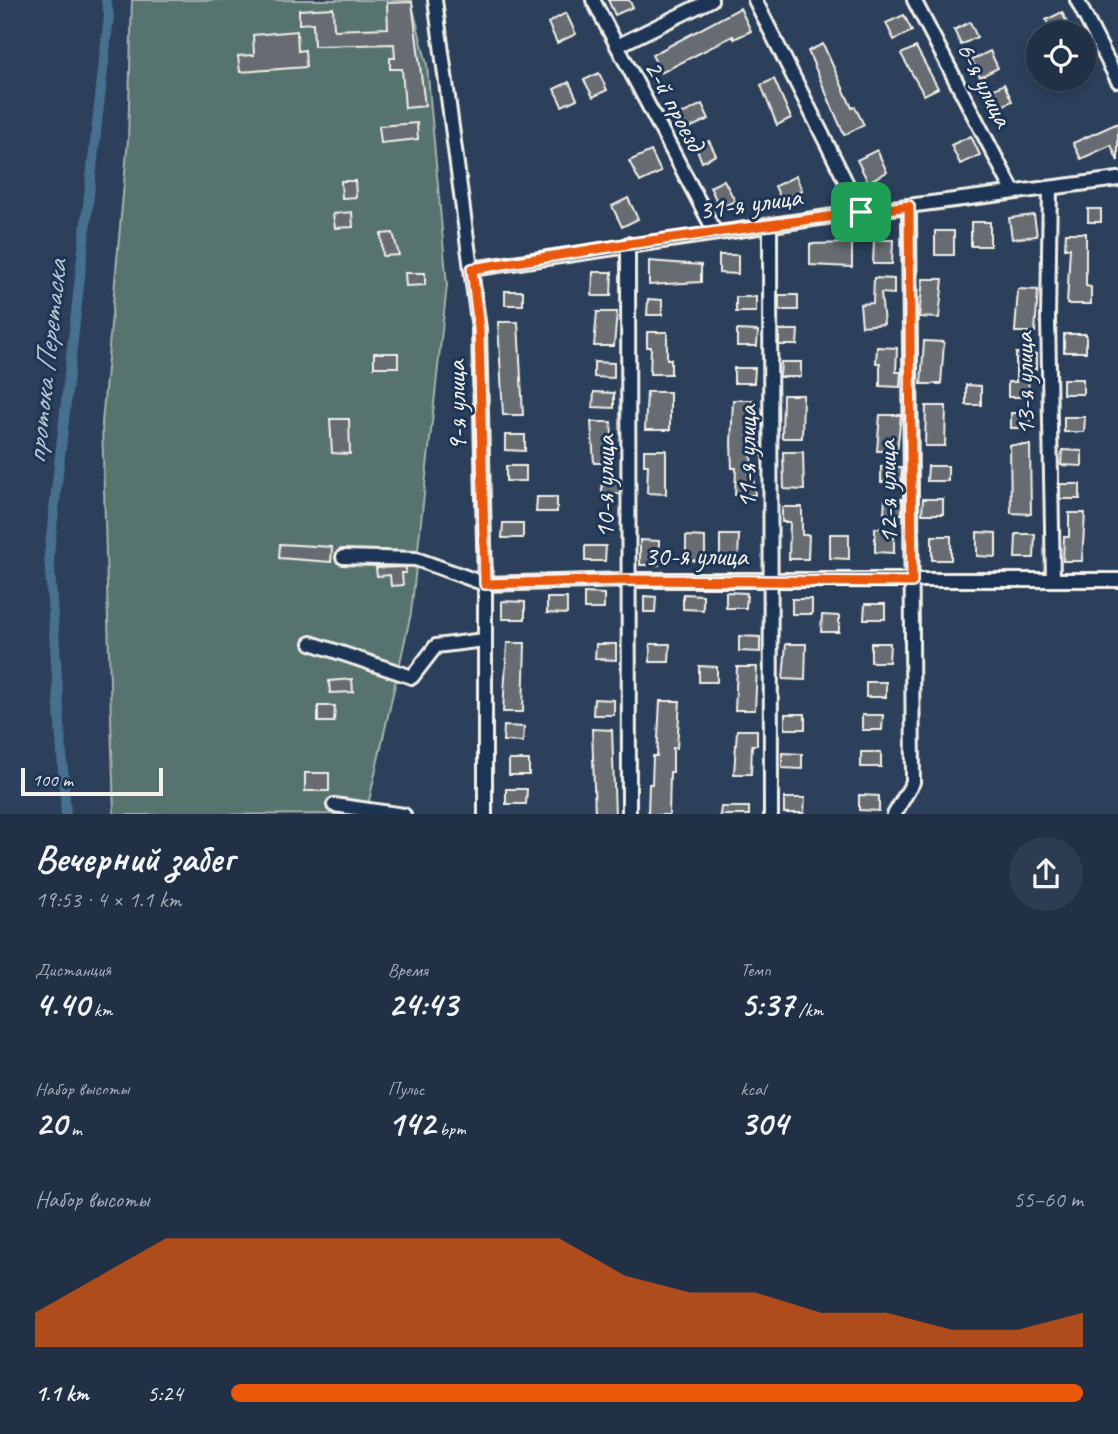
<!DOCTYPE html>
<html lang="ru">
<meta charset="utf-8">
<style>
:root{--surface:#213045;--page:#2d3c50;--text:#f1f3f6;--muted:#a2a9b3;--line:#3e4b5e;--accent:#ea580c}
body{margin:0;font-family:Caveat,sans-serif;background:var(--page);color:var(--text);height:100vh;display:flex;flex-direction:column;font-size:26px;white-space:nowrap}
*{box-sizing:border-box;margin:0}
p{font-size:23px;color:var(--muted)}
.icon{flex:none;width:38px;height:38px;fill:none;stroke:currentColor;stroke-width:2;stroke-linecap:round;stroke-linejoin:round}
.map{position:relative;height:814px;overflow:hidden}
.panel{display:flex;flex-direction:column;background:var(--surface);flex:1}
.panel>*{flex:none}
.fabs{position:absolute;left:1026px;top:21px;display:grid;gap:14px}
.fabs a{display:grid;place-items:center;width:70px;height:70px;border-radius:50%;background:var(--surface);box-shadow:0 4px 10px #0003,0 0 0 2px var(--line);font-size:35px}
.scale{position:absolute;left:21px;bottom:18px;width:142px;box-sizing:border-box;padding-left:7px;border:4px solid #f4f1e8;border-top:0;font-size:19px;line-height:24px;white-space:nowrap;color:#f4f1e8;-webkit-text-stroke:5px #1d3557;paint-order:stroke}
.pin{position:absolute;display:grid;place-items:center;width:60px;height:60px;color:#fff;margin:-30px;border-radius:14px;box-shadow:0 4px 10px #0006}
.round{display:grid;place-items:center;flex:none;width:74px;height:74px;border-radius:37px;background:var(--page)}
.head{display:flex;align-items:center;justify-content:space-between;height:119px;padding:0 35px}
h1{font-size:38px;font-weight:600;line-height:52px}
.stats{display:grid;grid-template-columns:repeat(3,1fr);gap:10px;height:119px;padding:7px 35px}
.stats div{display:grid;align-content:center}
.stats b{font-size:35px;font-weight:600}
.stats small{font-size:19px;font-weight:400}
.stats p{font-size:19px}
.chart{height:196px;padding:14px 35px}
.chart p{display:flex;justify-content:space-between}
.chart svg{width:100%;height:126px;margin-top:7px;fill:var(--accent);opacity:.7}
ul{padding:0 35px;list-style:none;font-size:23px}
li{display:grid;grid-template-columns:112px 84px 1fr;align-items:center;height:52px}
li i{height:18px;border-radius:9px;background:var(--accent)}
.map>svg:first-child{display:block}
</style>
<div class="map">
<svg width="1118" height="815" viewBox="0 0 1118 815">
<rect width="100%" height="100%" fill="#2c405c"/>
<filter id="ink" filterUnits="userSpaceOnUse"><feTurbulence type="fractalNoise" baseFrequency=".0143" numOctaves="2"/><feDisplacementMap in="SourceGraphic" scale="14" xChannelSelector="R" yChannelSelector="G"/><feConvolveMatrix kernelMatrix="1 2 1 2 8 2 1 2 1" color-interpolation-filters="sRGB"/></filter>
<g filter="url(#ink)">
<path fill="#577370" stroke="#a6b2ac" stroke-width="2" d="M132 0H411L427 65 447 285 411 613 366 814 114 815 102 423 128 140Z"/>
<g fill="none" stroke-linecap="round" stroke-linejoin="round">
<path stroke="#466f8e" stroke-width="10" d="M66 815 49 555 109 16 106 0"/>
</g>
<path fill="#666c71" stroke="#f4f1e8" stroke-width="2" d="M608 0H629L633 7 615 15Z
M412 2 425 106 405 108 402 69H390V58H395L394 44 314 46 313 23 299 24V10L333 8 334 30 388 28 387 3Z
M740 8 751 31 734 39 733 36 661 73 652 55Z
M1062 12 1070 30 1053 33 1046 20Z
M566 13 576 34 557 43 548 23Z
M904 15 912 31 894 40 886 23Z
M970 22 977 37 961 45 954 30Z
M297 31 298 51 305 50 306 67 240 72 238 56 254 55 253 35Z
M823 44 852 108 855 107 864 125 844 135 808 51Z
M916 47 938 88 924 95 901 54Z
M990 51 998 68 980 77 972 60Z
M599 73 607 90 593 97 584 80Z
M774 79 791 118 777 125 761 85Z
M569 82 577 99 562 106 554 89Z
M1004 84 1012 101 994 110 986 93Z
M702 104 709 119 687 129 680 115Z
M417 123 418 139 381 143 379 126Z
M1118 123V161L1111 145 1081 159 1073 143Z
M971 136 980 155 960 164 951 145Z
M709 141 716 155 702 162 696 147Z
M877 150 887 172 868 182 857 160Z
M651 151 661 172 640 182 629 161Z
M796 176 802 190 781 200 775 186Z
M724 180 735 201 720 208 710 187Z
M341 181H355L356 197 342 198Z
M628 198 638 219 622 227 612 206Z
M1088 209H1101V222H1088Z
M352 212 353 227 335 228 333 214Z
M1034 215 1037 236 1012 239 1009 218Z
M971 222H990V246H971Z
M935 231H954V255H935Z
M393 233 399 255 383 256 381 234Z
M1066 233H1086V286L1091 287V304H1067L1070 248H1065Z
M874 240H893L892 264H873Z
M852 243V267L810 265V244Z
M719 255H738V274L719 273Z
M649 261 701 265V282L649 285Z
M593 272H612L611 296H592Z
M405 273H425V285L406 286Z
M874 278 894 279V294L881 293 884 324 862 326 860 304 873 303Z
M923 279H943L939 318 919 317Z
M1018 289 1038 290 1035 332H1015Z
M505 291H523V305H505Z
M779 295H798V310H779Z
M736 297H756V312H736Z
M648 299 662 300V315H647Z
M597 312H617L614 346H594Z
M498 322H518L523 415H503Z
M737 330 758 331 757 346H737Z
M779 330H798L797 345H779Z
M647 332H667V359H671V374H650L651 347H647Z
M1064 334H1086V352H1064Z
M924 341 944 342 941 384H921Z
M877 347 897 348 896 372H901L900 387 880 386V363H876Z
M374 353H398V367H374Z
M1016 353 1036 354V369H1029L1028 397H1008V382H1016Z
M594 362 614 363V378L594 377Z
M781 362H801V377H780Z
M734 368H755L754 383H734Z
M1063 379H1083V394H1063Z
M966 385 981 386V405H966Z
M594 392 614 393V408L593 407Z
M647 392H670V430H645Z
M783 395H803L802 438H782Z
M733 400H754L751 453 755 495H735L736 468H732L731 443Z
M926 406H946L945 446H925Z
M1011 413H1031V428H1011Z
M880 415H901L897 451H877Z
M1064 417H1085L1084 432H1064Z
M330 419H349L350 454 332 453Z
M591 422H611L614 463H594Z
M505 435H525V451L505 450Z
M1010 445H1030L1031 514 1011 513Z
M644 450H666V494L647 493 648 465H644Z
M1062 450 1082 451V466L1061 465Z
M783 452H803L804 490 784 489Z
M506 466H526V481H506Z
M928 466H948V481H927Z
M881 467H902L901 482H881Z
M602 479H620V494H602Z
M1060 484H1080V499H1060Z
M537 497H557V512H536Z
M885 499H902V514H884Z
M923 499H943V514H922Z
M782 507H802V535H809L808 559H789L790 522H782Z
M1069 513H1085L1082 561H1063L1064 537H1069Z
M503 523H523V538H502Z
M875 528 894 529V553L875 552Z
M977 532 996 533V557L977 556Z
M830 534H849V559L830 558Z
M1016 534H1035L1034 558H1015Z
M720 535H739L738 559H720Z
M686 536 705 537V561L686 560Z
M932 536H951V560H932Z
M640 540 659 541V565H640Z
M280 544 332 547 331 562 279 558Z
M585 546H606L605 561H585Z
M406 567V573H402L403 585 391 586 390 575 377 576 376 568Z
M726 592 747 593 746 608H726Z
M584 593 604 594V609H584Z
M683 594 703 595V610L683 609Z
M644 596 656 597 655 612H644Z
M547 598H567V614L547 613Z
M792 599H812V614H792Z
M502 601 525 602V619H502Z
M865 604H885V619H864Z
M822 615 839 616V632H821Z
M739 636 760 637V652L739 651Z
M507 643H525L523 712H503Z
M871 643H890L889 662H871Z
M596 644H616V660L595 659Z
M650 644H670L669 662H650Z
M786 644H806L805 680 783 679Z
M699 666 717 667V682H699Z
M737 667H757L755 710H735Z
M352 679 353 692 330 693 329 681Z
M866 682H886V697H866Z
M594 699 614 700V715H593Z
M660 701H680L677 748H673V772H670L669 815H648L649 784H652L653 756H657Z
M318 706H335L334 722H318Z
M785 714H805V729H785Z
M862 715H883L882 730H862Z
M504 726 524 727 523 742 503 741Z
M592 729 612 730 615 815H595Z
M737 730H757V745H752L751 774H734Z
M861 752H881V767H861Z
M782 753 802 754V769L782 768Z
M509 760H529V775H509Z
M305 773H329V791H305Z
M506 789H527L526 804H506Z
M859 795 879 796V811L859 810Z
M784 798H805L804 813H784Z
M721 807H749V815H720Z"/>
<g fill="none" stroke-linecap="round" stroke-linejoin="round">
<g stroke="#f4f1e8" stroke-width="18">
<path id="minor" d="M435 0 479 329 485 584V815
M593 0 715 232
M755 0 861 212
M914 0 1013 191
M1077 0 1118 81
M617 46 711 0
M1050 188 1048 318 1053 580
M770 226 771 815
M628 244 629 815
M472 269 861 212 1118 179
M343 557 416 559 485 584 628 580H1118
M311 643 412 677 436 646 484 640
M334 805 404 815
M894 815 913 782 909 207"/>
</g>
<use href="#minor" stroke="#1d3557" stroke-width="12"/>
</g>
</g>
<g fill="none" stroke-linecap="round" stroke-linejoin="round" filter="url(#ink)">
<g stroke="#fff" stroke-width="14">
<path id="route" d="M909 206 912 582 628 580 485 584 479 329 472 269 628 244Z"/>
</g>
<use href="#route" stroke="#ea580c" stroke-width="9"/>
</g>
<g text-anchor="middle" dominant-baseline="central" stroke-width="6" stroke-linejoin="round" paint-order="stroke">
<g font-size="28" fill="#f4f1e8" stroke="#1d3557">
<text transform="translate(985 84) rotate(63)">6-я улица</text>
<text transform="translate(675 105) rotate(62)">2-й проезд</text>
<text transform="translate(750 203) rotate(-8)">31-я улица</text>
<text transform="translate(1024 384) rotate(-91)">13-я улица</text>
<text transform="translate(456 406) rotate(-91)">9-я улица</text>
<text transform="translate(746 457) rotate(-90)">11-я улица</text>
<text transform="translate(604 487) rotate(-90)">10-я улица</text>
<text transform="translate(887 492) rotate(-91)">12-я улица</text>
<text x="696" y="555">30-я улица</text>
</g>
<g font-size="30" font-style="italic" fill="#b7c4c8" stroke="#1d3557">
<text transform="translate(46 362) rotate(-84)">протока Перетаска</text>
</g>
</g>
</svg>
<div class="fabs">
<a><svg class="icon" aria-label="locate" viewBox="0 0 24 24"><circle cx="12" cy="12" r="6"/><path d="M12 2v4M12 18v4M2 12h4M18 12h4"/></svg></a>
</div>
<div class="scale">100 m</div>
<div class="pin" style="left:861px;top:212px;background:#1e9e55"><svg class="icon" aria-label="arrive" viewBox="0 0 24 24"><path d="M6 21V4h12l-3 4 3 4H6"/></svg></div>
</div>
<section class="panel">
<div class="head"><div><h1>Вечерний забег</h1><p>19:53 · 4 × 1.1 km</p></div><a class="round"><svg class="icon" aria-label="share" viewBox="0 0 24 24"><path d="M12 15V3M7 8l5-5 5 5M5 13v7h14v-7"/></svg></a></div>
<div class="stats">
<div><p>Дистанция</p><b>4.40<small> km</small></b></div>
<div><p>Время</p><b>24:43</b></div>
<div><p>Темп</p><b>5:37<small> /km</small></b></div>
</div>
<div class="stats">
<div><p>Набор высоты</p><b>20<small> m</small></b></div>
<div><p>Пульс</p><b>142<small> bpm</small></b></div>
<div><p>kcal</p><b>304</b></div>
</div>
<div class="chart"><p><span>Набор высоты</span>55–60 m</p>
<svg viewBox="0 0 160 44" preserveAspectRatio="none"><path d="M0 44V32L10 19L20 6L30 6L40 6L50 6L60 6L70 6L80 6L90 19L100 25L110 25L120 32L130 32L140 38L150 38L160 32V44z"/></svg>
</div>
<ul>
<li><b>1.1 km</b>5:24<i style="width:100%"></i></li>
</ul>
</section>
